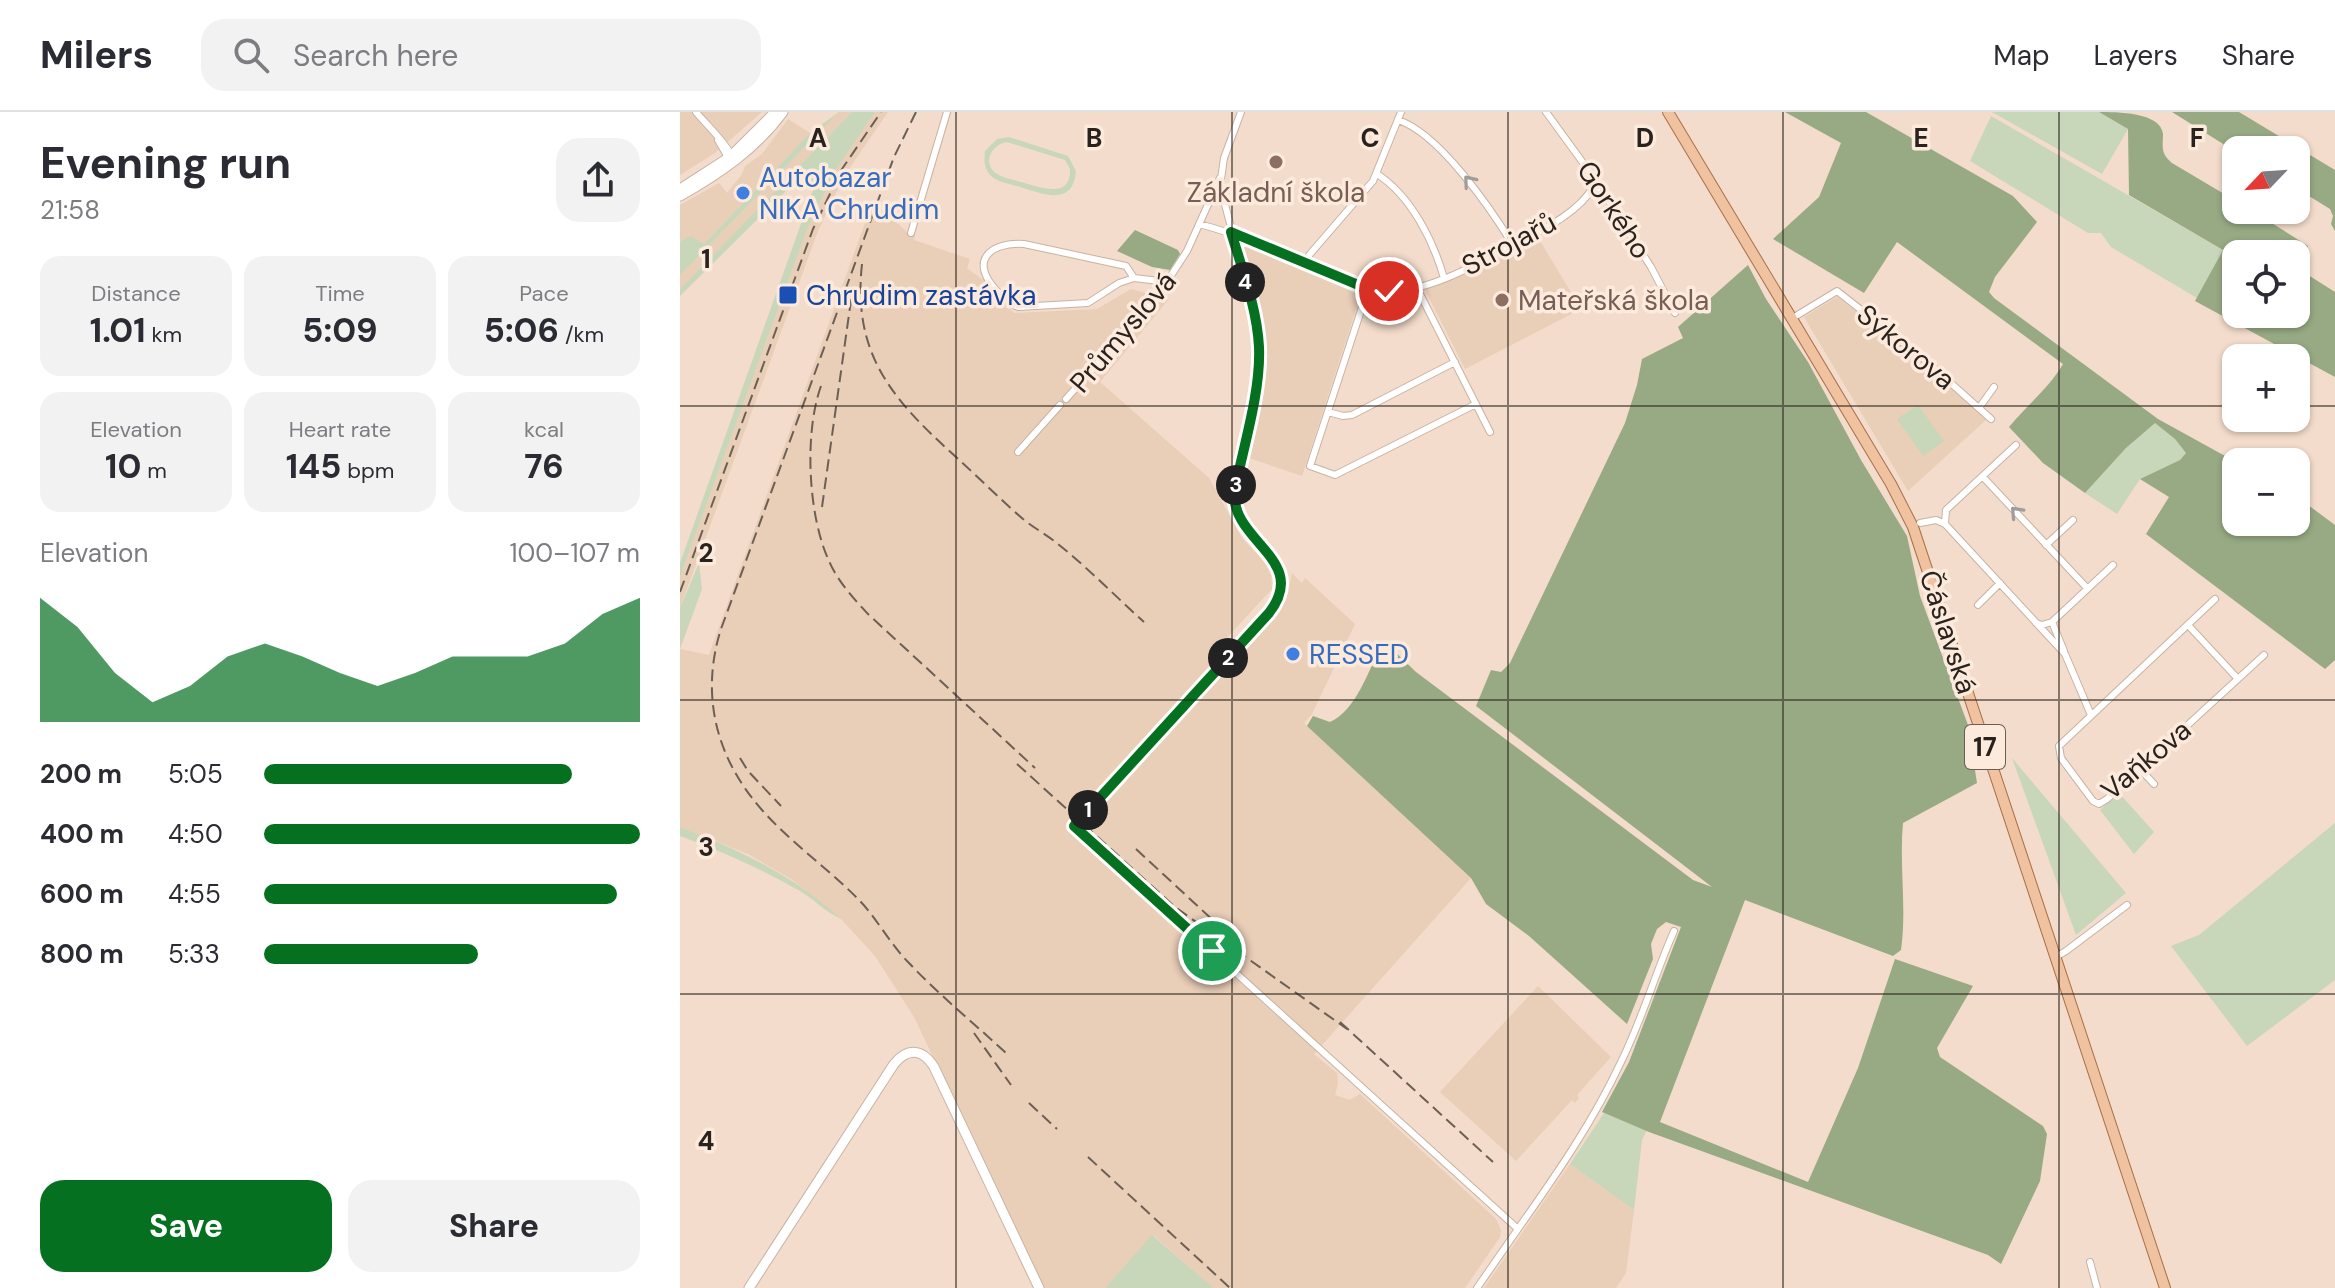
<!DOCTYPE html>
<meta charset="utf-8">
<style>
:root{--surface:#fff;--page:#f2f2f3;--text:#2b2b33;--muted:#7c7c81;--line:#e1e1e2;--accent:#067021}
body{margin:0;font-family:"DM Sans",sans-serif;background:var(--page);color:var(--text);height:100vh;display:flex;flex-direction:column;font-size:30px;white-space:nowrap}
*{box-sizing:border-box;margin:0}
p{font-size:26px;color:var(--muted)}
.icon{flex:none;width:44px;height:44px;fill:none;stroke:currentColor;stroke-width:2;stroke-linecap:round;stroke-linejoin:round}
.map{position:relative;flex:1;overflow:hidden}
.sheet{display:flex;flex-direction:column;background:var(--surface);width:680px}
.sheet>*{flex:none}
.needle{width:52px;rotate:245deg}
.buttons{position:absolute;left:1542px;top:24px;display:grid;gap:16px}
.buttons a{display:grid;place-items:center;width:88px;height:88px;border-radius:16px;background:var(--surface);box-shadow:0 2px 6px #0004;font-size:40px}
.pin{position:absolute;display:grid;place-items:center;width:68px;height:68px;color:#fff;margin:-34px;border:4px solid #fff;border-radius:50%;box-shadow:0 2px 8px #0007}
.km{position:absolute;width:40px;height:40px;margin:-20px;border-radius:50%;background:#222;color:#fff;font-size:22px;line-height:40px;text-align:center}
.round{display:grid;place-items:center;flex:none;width:84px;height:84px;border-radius:24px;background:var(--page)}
.head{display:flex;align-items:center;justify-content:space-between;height:136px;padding:0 40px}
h1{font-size:44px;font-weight:700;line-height:60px}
.figures{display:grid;grid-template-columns:repeat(3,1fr);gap:12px;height:136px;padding:8px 40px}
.figures div{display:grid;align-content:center;border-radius:20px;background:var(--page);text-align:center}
.figures b{font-size:34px;font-weight:700}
.figures small{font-size:22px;font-weight:400}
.figures p{font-size:22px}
.chart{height:224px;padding:16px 40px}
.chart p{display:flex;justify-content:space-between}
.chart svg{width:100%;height:144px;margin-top:8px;fill:var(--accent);opacity:.7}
.action{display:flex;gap:16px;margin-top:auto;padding:16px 40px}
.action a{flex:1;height:92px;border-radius:24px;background:var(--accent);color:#fff;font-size:32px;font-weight:700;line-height:92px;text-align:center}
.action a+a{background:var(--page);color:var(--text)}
ul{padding:0 40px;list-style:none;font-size:26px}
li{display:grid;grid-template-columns:128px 96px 1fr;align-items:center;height:60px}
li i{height:20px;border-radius:10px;background:var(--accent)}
header{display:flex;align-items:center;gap:48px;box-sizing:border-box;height:112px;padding:0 40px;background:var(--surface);border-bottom:2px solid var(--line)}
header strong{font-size:38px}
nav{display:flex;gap:44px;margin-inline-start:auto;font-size:28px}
.search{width:560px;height:72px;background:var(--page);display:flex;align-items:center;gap:20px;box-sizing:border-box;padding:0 28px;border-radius:24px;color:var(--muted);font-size:30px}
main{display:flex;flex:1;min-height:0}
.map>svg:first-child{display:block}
</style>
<header>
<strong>Milers</strong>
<div class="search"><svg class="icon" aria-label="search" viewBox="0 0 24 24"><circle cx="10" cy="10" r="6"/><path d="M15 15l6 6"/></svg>Search here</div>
<nav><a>Map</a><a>Layers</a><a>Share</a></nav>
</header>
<main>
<section class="sheet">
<div class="head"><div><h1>Evening run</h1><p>21:58</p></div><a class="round"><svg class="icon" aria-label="share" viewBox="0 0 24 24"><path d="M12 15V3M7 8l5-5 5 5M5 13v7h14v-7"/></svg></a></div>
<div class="figures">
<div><p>Distance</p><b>1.01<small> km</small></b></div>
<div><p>Time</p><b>5:09</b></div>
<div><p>Pace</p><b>5:06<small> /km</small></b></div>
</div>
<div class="figures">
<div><p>Elevation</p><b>10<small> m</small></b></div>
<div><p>Heart rate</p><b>145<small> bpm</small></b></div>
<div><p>kcal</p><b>76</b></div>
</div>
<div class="chart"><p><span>Elevation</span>100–107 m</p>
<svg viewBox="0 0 160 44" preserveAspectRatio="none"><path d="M0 44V6L10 15L20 29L30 38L40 33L50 24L60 20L70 24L80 29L90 33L100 29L110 24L120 24L130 24L140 20L150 11L160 6V44z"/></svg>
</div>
<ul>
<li><b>200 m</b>5:05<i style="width:82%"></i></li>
<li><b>400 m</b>4:50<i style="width:100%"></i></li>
<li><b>600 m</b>4:55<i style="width:94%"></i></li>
<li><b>800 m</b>5:33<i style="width:57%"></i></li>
</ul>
<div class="action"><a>Save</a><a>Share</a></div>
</section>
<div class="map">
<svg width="1655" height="1176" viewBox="0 0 1655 1176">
<rect width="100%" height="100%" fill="#f3dccb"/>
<path fill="#e9ceb8" d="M0 0H82L35 41 0 63Z
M159 0H172L0 177V163Z
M195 0H208L164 64 138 119 0 496V465L128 115 155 59Z
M108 7 130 21 24 132 13 125H7L0 130V93L39 71 47 81 62 62 65 54 82 42Z
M193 89 227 120 235 123 234 128 290 147 287 156 307 171 334 201 417 197 451 177 489 187 420 270 529 366 562 426 586 452 591 463 592 477 539 534 561 554V538L598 498 608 481 612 461 622 471 625 466 675 512 632 602 624 611 791 766 634 942 657 961 658 972 655 983 670 988 680 982 816 1107 821 1118 820 1125 785 1176H533L473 1123 425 1176H363L234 905 195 844 161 807 111 767 68 742 0 715V537L29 543Z
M857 124 901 197 785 257 745 178 796 156Z
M562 133 682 179 622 364 569 346 583 243 579 209 561 137Z
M1157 185 1243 251 1307 307 1228 379 1124 205Z
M858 874 931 945 897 983 899 986 895 991 892 988 836 1049 760 980Z
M890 1052 954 1098 946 1161 936 1176H804Z"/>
<path fill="#c8d6b9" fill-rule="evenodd" d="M159 0 0 163V130L7 125H13L24 132 130 21Z
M172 0H195L155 59 128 115 0 465V451L133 78 122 72 112 73 0 184V177Z
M1312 0H1419L1448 17 1422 62Z
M1311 4 1543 138 1517 186 1431 135 1421 121H1408L1290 49Z
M329 25 388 44 396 59C393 95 363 82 340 75 331 72 318 71 310 63 304 56 304 48 305 39L317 27ZM327 30 385 48 390 57C391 88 360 75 341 70 334 68 323 66 317 62 301 51 312 32 327 30Z
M1238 293 1264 329 1243 344 1217 307Z
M1474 310 1495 327 1506 341 1500 348 1460 367 1437 402 1405 381 1446 336Z
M19 451 22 477 0 537V496Z
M1332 646 1446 781 1396 823Z
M1439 681 1474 720 1454 742 1420 698Z
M1655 711V868L1567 934 1491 834 1519 823Z
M0 715C62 739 111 762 161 807 145 800 134 787 120 779 81 757 42 739 0 724Z
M924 1001 967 1018 962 1028 954 1098 890 1052Z
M472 1123 529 1172 533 1176H425Z"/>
<path fill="#97aa84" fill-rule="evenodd" d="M1105 0H1186L1333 84 1357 110 1315 165 1309 180 1314 186 1478 307 1556 350V410H1616V384L1655 413V548L1645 557 1466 422 1489 385 1460 367 1500 348 1506 341 1495 327 1475 311 1446 336 1405 381 1363 351 1329 315C1347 293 1369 276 1383 252L1217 130 1184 181 1093 127 1139 85 1161 31Z
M1419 0C1436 0 1481 0 1483 22 1483 35 1480 41 1492 51L1556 89V98H1571L1628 134 1621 152 1625 161 1655 180V265L1515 189 1543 138 1449 83 1448 17ZM1556 142H1616V202H1556Z
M1492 0H1559L1655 58V119L1651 112 1653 104 1650 97 1616 76V38H1556V40Z
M455 118 498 138 500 142 490 158 472 155 437 139Z
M1068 153 1086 187 1128 250 1181 348 1227 424 1240 484 1288 613 1297 671 1223 711C1219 753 1227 796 1221 838L1213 844 1065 788 980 1010 1128 1070 1178 956 1215 847 1293 874 1257 936 1260 945 1363 1014 1367 1022 1360 1069 1321 1152 1308 1143 969 1020 922 1000 949 950 1001 815 986 810 977 817 971 832 973 847 947 912 849 824 806 792 791 766 627 614 633 604 650 610C677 598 688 558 702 533L710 535 736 560 1013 768 1032 775 796 594 811 558 821 560 830 551 945 311 957 273 962 247 1003 226 998 215Z"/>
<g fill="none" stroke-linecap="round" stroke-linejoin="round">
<g stroke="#c8b3a3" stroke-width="8">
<path id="street" d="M16 0C25 11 47 32 51 43
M561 0 544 46 540 74 572 193 579 236 574 279 554 389 562 413 591 444 599 459 600 482 589 501 394 714 838 1117 797 1176
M866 0 909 59 913 75
M718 8C759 21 811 97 833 133
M38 28 46 42 53 46
M697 62C731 84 753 128 764 166
M913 75 920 77 926 85 971 155 995 201
M519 112C561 123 600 140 640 157 664 167 688 181 715 179 754 177 801 150 835 132 860 119 899 101 913 75
M231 121 267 0
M625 151 630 142 693 69 721 0
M454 166 439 171 408 191 338 195C329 192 325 186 318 180 289 151 307 130 344 132L446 154 454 166 488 170
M737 176 810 320
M688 177 630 354 655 363 796 292
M1111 207 1157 179 1245 248 1311 307
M386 287 477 185 507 139 540 66
M1299 296 1314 275
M648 300 663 304 672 303 775 250
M338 340 380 293
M1303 365 1407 476
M1240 411 1256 408 1265 412 1385 542 1411 603
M1265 412 1266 398 1336 333
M1366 433 1393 408
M1535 487 1379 634 1381 646 1413 689 1419 692 1427 687 1584 543
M1298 493 1320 471
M1372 510 1384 539
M1356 511 1362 513 1372 510 1433 453
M1508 513 1558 567
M1460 657 1474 672
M1376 845 1386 839 1447 793
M838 1117C876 1063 913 1010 941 950 962 908 975 862 994 819
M1410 1150 1417 1176"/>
</g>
<g stroke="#c8b3a3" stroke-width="11">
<path id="secondary" d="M0 77 51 44 95 0
M0 84C39 62 76 37 103 0
M69 1176 214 952C228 935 243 937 254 955L359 1176"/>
</g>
<g stroke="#a67048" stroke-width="12">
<path id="primary" d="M988 0 1211 372 1233 415 1485 1176"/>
</g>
<use href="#street" stroke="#fff" stroke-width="6"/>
<use href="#secondary" stroke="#fff" stroke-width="9"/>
<use href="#primary" stroke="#f1c29f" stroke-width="10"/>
<path stroke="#6c5f55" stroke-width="2" stroke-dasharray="12 6" stroke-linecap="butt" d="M236 0 214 45 41 517C20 583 36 646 82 698 111 731 149 757 180 789 198 808 210 832 229 851 259 883 295 912 327 942
M182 152C172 243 213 288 276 345 298 365 320 387 343 407 354 416 367 423 378 432 408 456 435 484 464 510
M141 274C124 321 128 404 149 449 158 470 174 487 189 503L355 656
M142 395 172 181
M0 480 133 117 162 57 201 0
M60 646 68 659 101 694
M337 652 495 795 667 917
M456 737 550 824
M660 910 813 1050
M294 921 331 973
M349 991 377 1017
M408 1045 550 1176"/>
</g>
<defs><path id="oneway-chevron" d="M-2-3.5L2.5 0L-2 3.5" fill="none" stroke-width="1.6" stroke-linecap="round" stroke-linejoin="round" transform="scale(2)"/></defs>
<g stroke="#9f9c99">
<use href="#oneway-chevron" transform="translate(789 69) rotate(-130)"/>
<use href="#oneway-chevron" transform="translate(1336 400) rotate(-133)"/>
</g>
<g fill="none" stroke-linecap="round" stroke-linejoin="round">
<g stroke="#fff" stroke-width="16">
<path id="route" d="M532 839 394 714 589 501C630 448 553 431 554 381 563 336 581 280 579 235 577 196 562 157 551 120L688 177 709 179"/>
</g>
<use href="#route" stroke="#067021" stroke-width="10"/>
</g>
<path fill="none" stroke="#2a221c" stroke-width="2" stroke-opacity="0.55" d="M276 0V1176M552 0V1176M828 0V1176M1103 0V1176M1379 0V1176M0 294H1556M1616 294H1655M0 588H1655M0 882H1655"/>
<g fill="#8d6e63" stroke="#fceadd" stroke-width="3">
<circle cx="596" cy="50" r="8"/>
<circle cx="822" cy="188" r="8"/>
</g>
<g fill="#3f7fe0" stroke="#fceadd" stroke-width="3">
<circle cx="63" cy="81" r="8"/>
<circle cx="613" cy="542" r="8"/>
</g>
<rect fill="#1a4fb4" stroke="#fceadd" stroke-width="3" x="98" y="173" width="20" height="20" rx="4"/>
<g text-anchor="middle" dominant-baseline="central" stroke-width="7" stroke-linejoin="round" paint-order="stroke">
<rect fill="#fceadd" stroke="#695e56" stroke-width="2" x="1285" y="613" width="40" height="44" rx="6"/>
<g font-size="26" font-weight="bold" fill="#2a221c">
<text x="1305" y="635">17</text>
</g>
<g font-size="28" fill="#366cbe" stroke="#fceadd" text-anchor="start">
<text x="79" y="65">Autobazar<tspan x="79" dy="32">NIKA Chrudim</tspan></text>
<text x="629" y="542">RESSED</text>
</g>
<g font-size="28" fill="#785e54" stroke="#fceadd">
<text x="596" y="80">Základní škola</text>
<text x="838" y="188" text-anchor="start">Mateřská škola</text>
</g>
<g font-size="28" fill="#2a221c" stroke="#fceadd">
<text transform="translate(934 98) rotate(57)">Gorkého</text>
<text transform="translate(829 132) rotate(-28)">Strojařů</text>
<text transform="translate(443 220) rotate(-50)">Průmyslová</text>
<text transform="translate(1226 235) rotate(39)">Sýkorova</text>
<text transform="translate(1268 520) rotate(72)">Čáslavská</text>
<text transform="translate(1466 648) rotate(-40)">Vaňkova</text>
</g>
<g font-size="28" fill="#164399" stroke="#fceadd" text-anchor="start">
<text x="126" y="183">Chrudim zastávka</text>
</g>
</g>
<g font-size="26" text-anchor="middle" font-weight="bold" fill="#2a221c" stroke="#fceadd" stroke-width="7" stroke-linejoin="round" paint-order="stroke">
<text x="138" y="35">A</text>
<text x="414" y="35">B</text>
<text x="690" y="35">C</text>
<text x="965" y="35">D</text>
<text x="1241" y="35">E</text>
<text x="1517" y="35">F</text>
<text x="26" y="156">1</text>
<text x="26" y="450">2</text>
<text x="26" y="744">3</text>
<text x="26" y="1038">4</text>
</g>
</svg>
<div class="buttons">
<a><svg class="needle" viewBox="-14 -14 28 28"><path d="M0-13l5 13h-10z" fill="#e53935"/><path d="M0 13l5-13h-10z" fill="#7c7c81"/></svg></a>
<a><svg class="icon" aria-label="locate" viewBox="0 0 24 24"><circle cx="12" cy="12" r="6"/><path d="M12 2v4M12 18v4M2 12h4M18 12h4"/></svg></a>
<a>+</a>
<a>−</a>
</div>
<div class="pin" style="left:532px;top:839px;background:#1e9e55"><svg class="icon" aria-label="arrive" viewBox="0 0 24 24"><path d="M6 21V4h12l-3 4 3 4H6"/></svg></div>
<div class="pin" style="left:709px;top:179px;background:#d93025"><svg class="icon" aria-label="check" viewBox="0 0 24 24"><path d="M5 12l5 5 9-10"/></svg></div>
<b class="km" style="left:408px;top:698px">1</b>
<b class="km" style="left:548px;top:546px">2</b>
<b class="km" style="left:556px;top:373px">3</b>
<b class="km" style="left:565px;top:170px">4</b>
</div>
</main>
